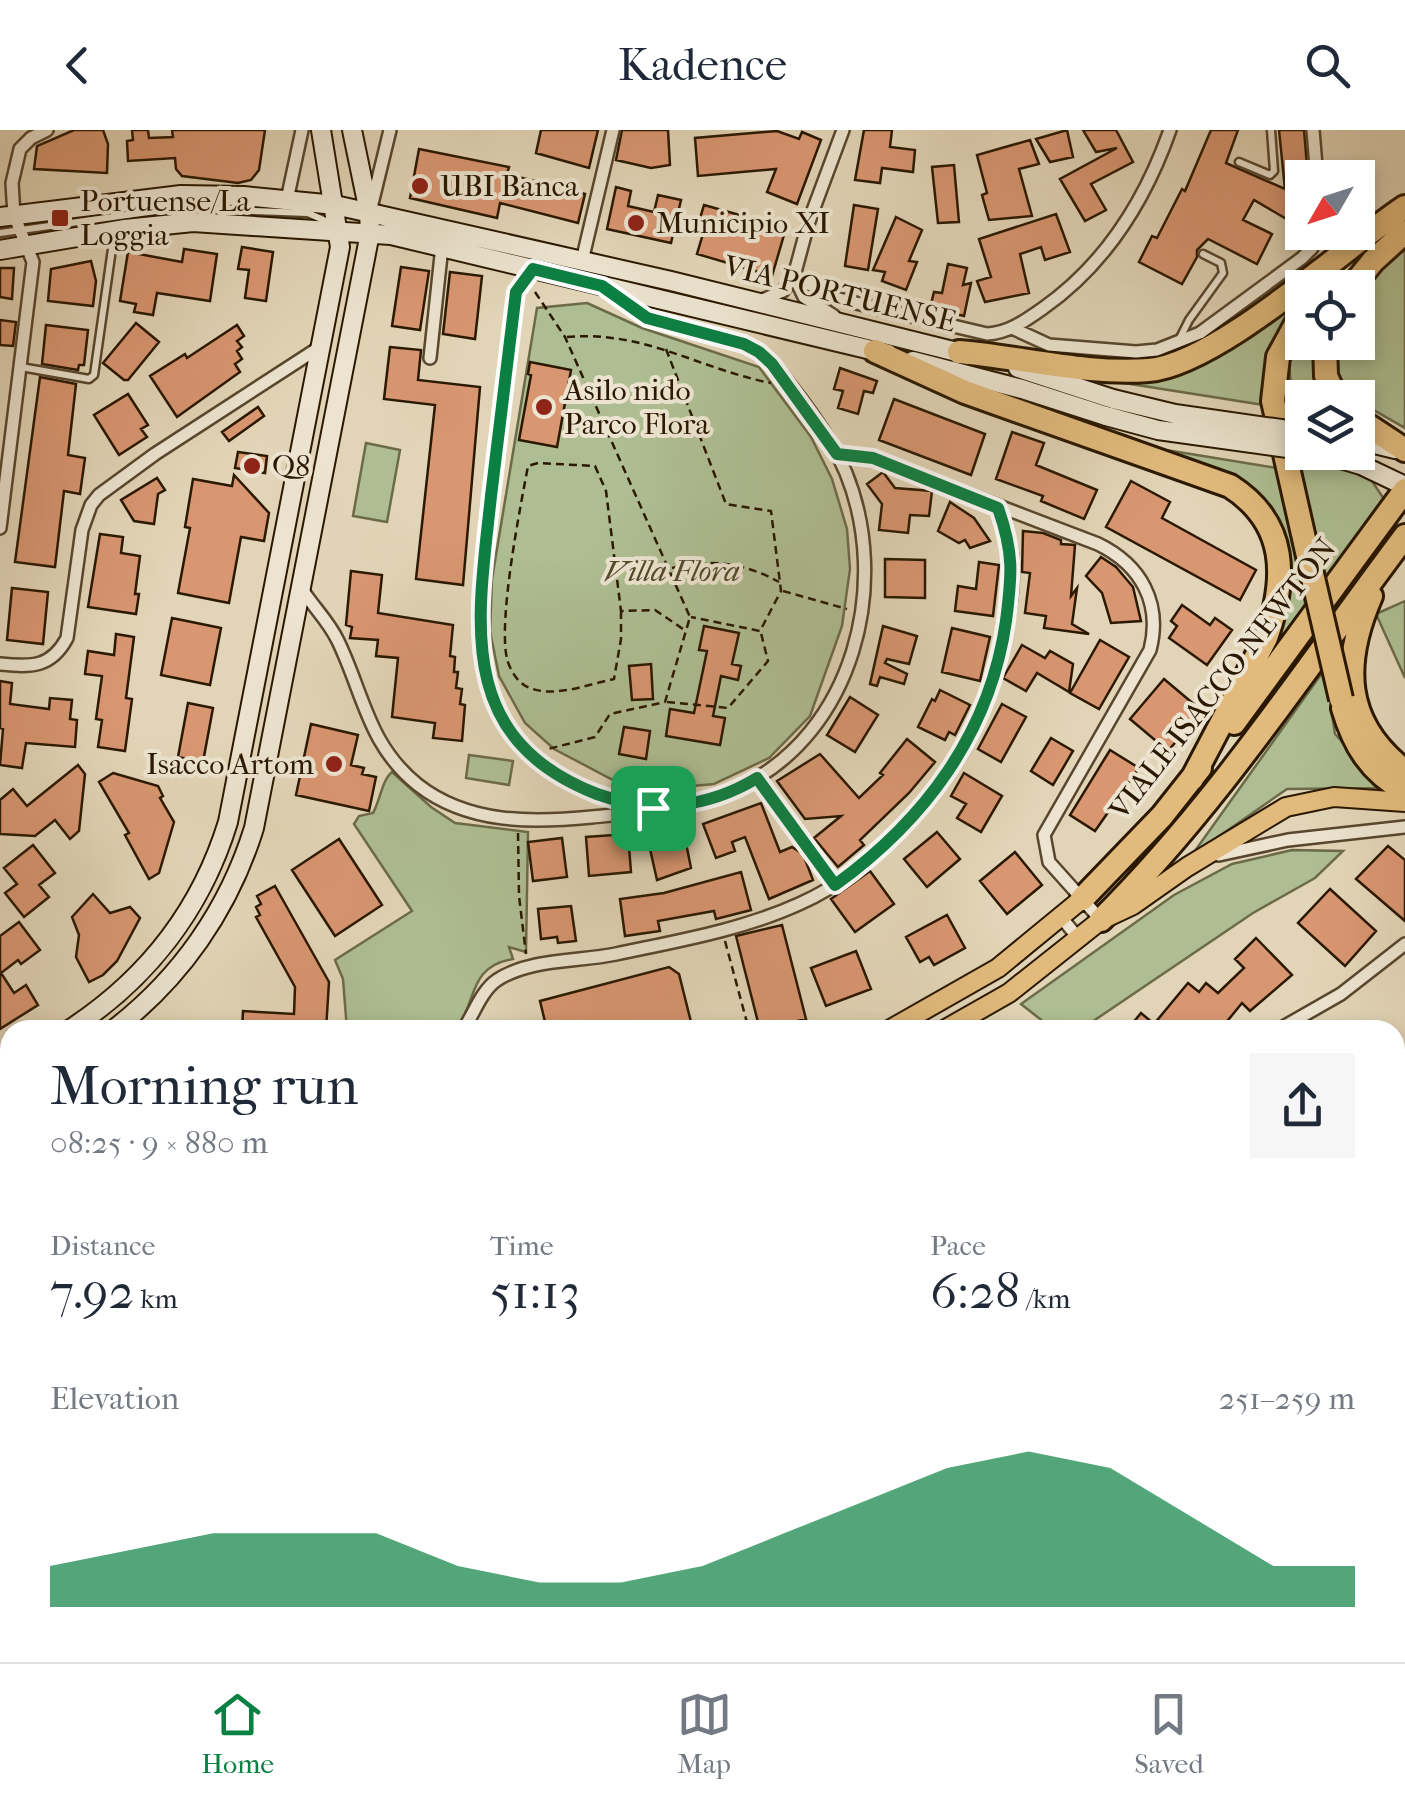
<!DOCTYPE html>
<meta charset="utf-8">
<style>
:root{--surface:#fff;--page:#f6f6f7;--text:#1f2937;--muted:#747a83;--line:#e0e1e3;--accent:#0b8043}
body{margin:0;font-family:"IM FELL French Canon",serif;background:var(--page);color:var(--text);height:100vh;display:flex;flex-direction:column;font-size:38px;white-space:nowrap}
*{box-sizing:border-box;margin:0}
p{font-size:32px;color:var(--muted)}
.icon{flex:none;width:55px;height:55px;fill:none;stroke:currentColor;stroke-width:2;stroke-linecap:round;stroke-linejoin:round}
.map{position:relative;flex:1;overflow:hidden}
.side{position:absolute;left:0px;top:890px;width:1405px;height:642px;display:flex;flex-direction:column;background:var(--surface);border-radius:30px 30px 0 0;box-shadow:0 5px 15px #0003}
.side>*{flex:none}
.needle{width:65px;rotate:231deg}
.tools{position:absolute;left:1285px;top:30px;display:grid;gap:20px}
.tools a{display:grid;place-items:center;width:90px;height:90px;border-radius:0px;background:var(--surface);box-shadow:0 5px 15px #0003;font-size:50px}
.pin{position:absolute;display:grid;place-items:center;width:85px;height:85px;color:#fff;margin:-42px;border-radius:20px;box-shadow:0 5px 15px #0006}
.round{display:grid;place-items:center;flex:none;width:105px;height:105px;border-radius:0px;background:var(--page)}
.head{display:flex;align-items:center;justify-content:space-between;height:170px;padding:0 50px}
h1{font-size:55px;font-weight:600;line-height:75px}
.figures{display:grid;grid-template-columns:repeat(3,1fr);gap:15px;height:170px;padding:10px 50px}
.figures div{display:grid;align-content:center}
.figures b{font-size:50px;font-weight:600}
.figures small{font-size:28px;font-weight:400}
.figures p{font-size:28px}
.chart{height:280px;padding:20px 50px}
.chart p{display:flex;justify-content:space-between}
.chart svg{width:100%;height:180px;margin-top:10px;fill:var(--accent);opacity:.7}
header{display:flex;justify-content:space-between;align-items:center;height:130px;padding:0 50px;background:var(--surface);font-size:45px;font-weight:600}
.menu{display:flex;justify-content:space-around;align-items:center;height:140px;border-top:2px solid var(--line);background:var(--surface);font-size:28px;color:var(--muted)}
.menu a{display:grid;justify-items:center;gap:5px}
.menu .selected{color:var(--accent)}
.map>svg:first-child{display:block}
</style>
<header><svg class="icon" aria-label="back" viewBox="0 0 24 24"><path d="M15 5l-7 7 7 7"/></svg>Kadence<svg class="icon" aria-label="search" viewBox="0 0 24 24"><circle cx="10" cy="10" r="6"/><path d="M15 15l6 6"/></svg></header>
<div class="map">
<svg width="1405" height="1532" viewBox="0 0 1405 1532">
<rect width="100%" height="100%" fill="#e2d5b7"/>
<filter id="stains"><feTurbulence type="fractalNoise" baseFrequency=".002" numOctaves="4"/><feColorMatrix values="0 0 0 0 .2 0 0 0 0 .09 0 0 0 0 .02 0 0 0 .5 -.17"/></filter>
<radialGradient id="worn" r=".72"><stop offset=".6" stop-color="#630" stop-opacity="0"/><stop offset="1" stop-color="#630" stop-opacity=".3"/></radialGradient>
<path fill="#aebe92" stroke="#6c6b49" stroke-width="2.5" d="M1405 112V298L1358 271V268L1347 264 1332 234 1335 213 1358 212V161Z
M1302 167 1282 194 1270 236 1264 275 1105 250 1136 247Z
M587 173 642 198 759 237 811 307 832 349 847 399 850 439 842 496 810 586 769 628 714 654 660 659 611 649 554 619 525 593 499 546 490 501 492 449 537 178Z
M1302 204V212L1313 213 1317 261 1321 267 1302 268V322L1353 323 1384 369 1327 452 1304 365 1288 228Z
M366 313 400 320 387 392 353 386Z
M1160 319 1277 338 1306 478 1256 553 1283 497 1284 415 1251 356Z
M1405 471V548L1376 484Z
M1325 539 1335 604 1385 658 1287 659 1192 725Z
M469 625 513 631 509 655 466 648Z
M392 642 431 677 455 693 528 702 526 822 509 817 513 829C466 837 478 874 455 900H347L343 849 335 830 412 781 354 694 359 686 373 683C380 671 382 650 392 642Z
M1292 720 1343 721 1315 748 1253 783 1080 900H1054L1021 874 1174 765 1232 734Z"/>
<path fill="#d89671" stroke="#2a1800" stroke-width="2.5" d="M74 0H103L108 14 107 43 34 39 37 16Z
M132 0H148L149 8 173 7 172 0H265L259 40 251 50 238 53 182 46 176 39 175 28 128 31 127 11 133 10Z
M541 0H598L589 38 536 23Z
M622 0H668L670 35 651 38 616 30Z
M864 0H892L890 17 915 20 913 42 882 38 880 53 855 50Z
M1067 0 1073 27 1050 32 1036 9Z
M1083 0H1116L1133 32 1091 54 1106 80 1085 91 1060 49 1117 18 1096 22Z
M1211 0H1238L1226 33 1285 59 1279 0H1304L1308 48H1302V98L1254 70 1243 90 1272 104 1257 134 1208 109 1197 120V127L1182 154 1139 132 1152 106 1157 108 1182 59 1185 61Z
M777 1 799 9 802 2 821 10 797 74 767 62 776 39 698 46 695 8Z
M1030 10 1039 34 1019 39 1032 86 989 90 982 65 987 63 977 25Z
M419 19 509 37 507 44 585 64 578 93 500 73 497 88 410 68Z
M954 35 959 92 938 93 932 37Z
M616 57 631 61 628 76 654 82 658 65 681 70 671 113 607 99Z
M704 75 786 98 772 146 697 124 705 97 698 95Z
M854 75 878 79 868 140 845 136Z
M1056 84 1070 122 1045 130 1041 117 1020 124 1029 163 985 172 977 151 991 147 979 109Z
M896 87 922 100 909 131 917 132 906 160 882 151 885 142 873 140Z
M242 117 273 122 266 171 245 168 249 140 238 139Z
M184 119 217 124 210 171 157 163 153 185 134 182 136 174 120 171 128 122 182 132Z
M91 131 96 151 93 176 48 171 51 139Z
M948 134 967 138 963 155 971 153 964 186 930 178 934 162 942 163Z
M401 137 429 141 420 200 392 196Z
M0 138H14L12 169 0 167Z
M450 142 482 146 475 209 443 204Z
M0 190 16 192 13 216 0 215Z
M136 193 159 212 128 250H124L103 233Z
M46 195 88 200 84 235H79L78 240 42 234Z
M237 195 244 206 237 211 242 217 237 221 242 229 235 234 240 242 177 287 150 246 185 224 187 228Z
M390 217 421 220 418 250 480 257 463 455 416 449 435 275 384 269Z
M530 232 571 240 557 317 519 310 531 245 528 244Z
M840 238 877 251 873 263 864 261 858 284 838 278 843 261 834 259Z
M40 247 76 254 68 325 85 328 80 364 64 361 55 437 15 432Z
M128 264 148 295 141 299 147 307 119 325 94 285Z
M894 269 985 304 971 345 879 310Z
M258 277 264 286 229 311 222 302Z
M1012 302 1044 313 1036 335 1097 360 1084 389 1041 371 1043 366 996 349Z
M238 322 267 326 265 343 235 338Z
M883 342 895 358 932 361 929 386 910 385 908 403 879 400 882 374 867 354Z
M234 345 269 383 264 411 241 407 229 473 178 463 190 398 185 397 193 349 232 356Z
M157 348 165 360 158 364 154 394 134 391 121 370Z
M1131 351 1170 372 1162 388 1256 440 1240 470 1106 397Z
M950 372 974 388 990 411 970 418 965 410 959 413 938 401Z
M1023 401 1043 403 1061 410V414L1075 415 1071 466 1077 458 1072 494 1089 504 1044 498 1046 486 1025 483 1030 443 1022 442Z
M100 404 123 407 121 423 140 426 135 464H139L136 484 88 477Z
M1101 427 1116 437 1133 457 1141 491 1111 493 1102 463 1086 446Z
M885 429 925 430V468L885 467Z
M979 432 999 435 993 486 955 481 958 456 976 459Z
M351 441 382 445 378 483 453 495 450 526 455 527 454 542H458L456 558 462 559 460 574 465 575 462 611 433 608 435 593 392 587 398 528 376 526 378 510 350 508 352 497 346 495Z
M12 458 48 462 43 514 7 510Z
M1182 475 1210 495 1215 488 1232 500 1207 535 1169 508 1177 496 1171 491Z
M172 488 221 498 210 555 161 545Z
M704 496 739 503 732 534 741 536 738 550 721 546 713 586 725 588 720 615 666 606 670 579 694 583 707 521 699 520Z
M883 496 917 506 909 534 887 529 885 533 907 544 904 554 880 547 877 556 870 554Z
M952 498 990 507 980 551 942 542Z
M116 504 134 507 126 568 132 569 125 621 98 617 102 590 96 589 102 546 85 544 88 521 114 525Z
M1100 510 1129 527 1099 579 1070 563Z
M1022 515 1045 528 1050 521 1073 534 1069 562 1037 543 1026 561 1003 548Z
M651 534 653 569 632 570 629 536Z
M1164 549 1202 581 1168 621 1130 589Z
M0 551 12 553 10 574 49 579 50 568 72 570 70 589 77 590 75 617 26 613 22 638 0 635 3 599 0 598Z
M940 560 970 575 955 605 949 602 945 610 918 597 932 569 935 571Z
M850 567 878 585 855 622 827 605Z
M188 573 213 578 203 632 178 627Z
M1002 574 1026 587 1001 632 978 619Z
M311 594 358 605 351 635 364 638 362 644 376 647 369 681 296 665Z
M624 597 650 601 646 629 619 624Z
M1051 608 1073 621 1053 655 1031 641Z
M907 609 935 632 909 663 860 710 864 715 838 737 814 708 841 686 805 689 777 651 820 624 859 668 883 645 880 643Z
M1110 620 1139 638 1095 701 1070 685Z
M78 635 85 644 79 701 70 709 55 690 35 706 0 704V670L13 659 27 676Z
M113 643 158 656 163 666 160 668 174 692 159 743 149 749 125 705 129 703 99 652Z
M964 643 1002 666 981 702 957 688 966 674 951 666Z
M761 673 780 722 792 717 803 724 813 750 769 769 745 707 732 712 735 721 716 728 703 694Z
M682 693 691 738 657 750 646 701Z
M937 702 960 729 927 757 904 729Z
M628 704 631 742 589 746 586 707Z
M562 708 567 747 533 751 528 712Z
M339 709 382 775 335 806 292 740Z
M33 715 55 743 39 755 49 767 24 787 5 763 17 754 4 738Z
M1388 716 1405 730V791L1356 749Z
M1015 722 1042 755 1007 784 980 751Z
M870 741 894 774 855 802 831 769Z
M741 742 751 780 716 789 714 781 658 791 660 801 625 806 620 769 664 763Z
M275 756 329 852 326 900H242L243 881 294 884 295 857 256 787 260 785 256 777 261 774 257 766Z
M1330 759 1376 801 1345 836 1298 793Z
M93 764 110 783 130 777 140 788 117 831 103 845 89 852 76 827 79 805 72 787Z
M571 776 576 811 558 813 557 807 541 809 538 779Z
M947 785 965 818 934 835 929 827 920 832 906 807Z
M19 792 40 820 21 834 18 830 1 843 14 863 26 855 38 875 0 899V806Z
M782 795 806 889 760 900 736 806Z
M1256 808 1292 845 1250 881 1242 873 1220 900H1127L1141 883 1154 894 1188 853 1199 862 1206 853 1218 863 1244 838 1235 829Z
M856 821 871 859 826 876 811 838Z
M669 837 679 844 693 900H547L540 871Z"/>
<g fill="none" stroke-linecap="round" stroke-linejoin="round">
<g stroke="#58472e" stroke-width="11">
<path id="lane" d="M1239 32 1270 45 1274 41 1271 0
M0 103 176 78 308 83 330 93
M1180 208 1189 190 1223 143 1221 133 1203 124
M21 237 89 249 94 245 112 119 110 103
M0 1360 10 1368
M200 1522 212 1532
M471 1522 482 1532
M880 1523 922 1522
M877 1532 880 1522"/>
</g>
<g stroke="#58472e" stroke-width="16">
<path id="street" d="M843 0 808 94 794 146 835 168 987 204C1008 203 1025 191 1042 179 1105 135 1145 71 1170 0
M1313 0 1317 48
M287 70 302 0
M371 78 390 0
M582 131 613 0
M533 139 516 162 481 457C471 580 523 650 644 676
M760 171 783 161 794 146 804 167 834 186
M1012 198 1049 215 1136 222 1157 220 1200 203 1302 128 1312 118 1315 102
M430 228 442 116
M837 324 873 328 1098 414C1141 435 1162 473 1150 520L1044 705 1049 732 1101 790
M0 398 33 132 14 85 12 53 20 19 31 8 47 0
M300 456C312 476 328 490 338 511 364 565 368 615 418 655 468 694 532 693 592 687 640 682 696 678 740 657 854 603 891 454 846 343 830 305 796 260 769 230 744 203 683 203 649 189 633 182 619 169 605 159
M0 534C31 537 51 538 67 508L82 400 91 375 99 365 155 324 320 217
M1219 725 1288 710 1405 697
M1061 787 1079 809
M463 900C474 884 481 861 497 850 531 828 578 832 616 824 677 811 742 800 799 774 880 738 962 648 988 564 1001 522 1015 473 1012 429 1011 412 1004 394 999 378
M1278 900 1341 864 1405 814
M1395 1034 1405 1045
M0 1277 10 1269"/>
</g>
<g stroke="#2a1800" stroke-width="22">
<path id="secondary" d="M0 87 181 65 244 66 335 75 671 151 969 225
M0 120 125 99 193 92 391 105 888 224
M913 231 1022 259 1106 286
M1018 238 1113 269
M1358 310 1395 319
M1317 322 1361 335 1405 356
M69 900C146 850 201 780 228 692L340 117 321 0
M113 900C180 849 229 779 254 698L370 103 369 82 352 0
M0 945 10 939
M0 963 10 965
M1395 1079 1405 1076
M562 1532 570 1522"/>
</g>
<g stroke="#2a1800" stroke-width="22">
<path id="primary" d="M889 900 998 838 1082 769
M944 900 1009 863 1101 790 1133 775 1187 737 1286 677 1334 667 1405 672
M0 1014 10 1008
M0 1039 10 1033"/>
</g>
<g stroke="#2a1800" stroke-width="28">
<path id="highway" d="M1351 158 1373 131 1405 102
M1302 183 1278 227 1273 271 1310 435
M1325 212 1326 246 1336 268
M875 221 965 262 1230 356C1288 393 1287 449 1266 508L1192 649
M959 222C1021 227 1086 245 1149 240 1218 234 1343 118 1405 77
M1358 289 1405 320
M1371 466C1342 533 1342 593 1405 641
M1343 578C1354 615 1370 642 1405 661
M1234 593 1405 360
M1082 769 1162 686 1200 638
M1101 790C1217 675 1307 536 1405 406"/>
</g>
<path stroke="#2a1800" stroke-width="2.5" stroke-dasharray="8 5" stroke-linecap="butt" d="M535 162 565 207 690 487 665 572 610 584 595 607 548 619
M567 207C644 200 699 239 771 253
M666 219 726 374 771 381 781 461 760 501 691 487
M672 438C710 428 745 433 779 452
M783 461 847 479
M621 481V509L614 549C589 554 555 568 530 558 518 554 510 540 507 529 498 489 520 379 528 336L538 333 595 336 606 361 621 481 655 480 686 501
M667 572 728 578 768 531 761 503
M765 659 828 745
M518 703 519 766 526 824
M725 811 749 900"/>
<use href="#lane" stroke="#ece4d0" stroke-width="6"/>
<use href="#street" stroke="#ece4d0" stroke-width="11"/>
<use href="#secondary" stroke="#ece4d0" stroke-width="18"/>
<use href="#primary" stroke="#e1ba7c" stroke-width="18"/>
<use href="#highway" stroke="#e1ba7c" stroke-width="22"/>
<g stroke="#2a1800" stroke-width="22" stroke-linecap="butt">
<path id="secondary-bridge" d="M1113 269 1175 284 1302 302
M1106 286 1158 300 1302 320"/>
</g>
<g stroke="#2a1800" stroke-width="28" stroke-linecap="butt">
<path id="highway-bridge" d="M1310 435 1341 569"/>
</g>
<use href="#secondary-bridge" stroke="#ece4d0" stroke-width="18"/>
<use href="#highway-bridge" stroke="#e1ba7c" stroke-width="22"/>
</g>
<g fill="none" stroke-linecap="round" stroke-linejoin="round">
<g stroke="#fff" stroke-width="20">
<path id="route" d="M533 139 602 156 647 188 744 214 759 222 772 234 837 324 873 328 998 378C1014 423 1012 444 1006 491 990 603 925 690 835 755L757 648C708 678 651 684 597 664 453 608 478 489 491 366 499 298 508 230 516 162Z"/>
</g>
<use href="#route" stroke="#0b8043" stroke-width="12"/>
</g>
<g fill="#8f2418" stroke="#ece4d0" stroke-width="4">
<circle cx="420" cy="56" r="10"/>
<rect x="50" y="78" width="20" height="20" rx="5"/>
<circle cx="636" cy="93" r="10"/>
<circle cx="544" cy="277" r="10"/>
<circle cx="252" cy="336" r="10"/>
<circle cx="334" cy="634" r="10"/>
</g>
<g text-anchor="middle" dominant-baseline="central" stroke-width="8" stroke-linejoin="round" paint-order="stroke">
<g font-size="30" fill="#2a1800" stroke="#ece4d0" text-anchor="start">
<text x="440" y="56">UBI Banca</text>
<text x="80" y="71">Portuense/La<tspan x="80" dy="34">Loggia</tspan></text>
<text x="656" y="93">Municipio XI</text>
<text x="564" y="260">Asilo nido<tspan x="564" dy="34">Parco Flora</tspan></text>
<text x="272" y="336">Q8</text>
<text x="314" y="634" text-anchor="end">Isacco Artom</text>
</g>
<g font-size="30" fill="#2a1800" stroke="#ece4d0">
<text transform="translate(840 164) rotate(14)">VIA PORTUENSE</text>
<text transform="translate(1223 549) rotate(-52)">VIALE ISACCO NEWTON</text>
</g>
<g font-size="30" font-style="italic" fill="#524a2c" stroke="#ece4d0">
<text x="672" y="441">Villa Flora</text>
</g>
</g>
<rect width="100%" height="100%" filter="url(#stains)"/>
<rect width="100%" height="100%" fill="url(#worn)"/>
</svg>
<div class="tools">
<a><svg class="needle" viewBox="-14 -14 28 28"><path d="M0-13l5 13h-10z" fill="#e53935"/><path d="M0 13l5-13h-10z" fill="#747a83"/></svg></a>
<a><svg class="icon" aria-label="locate" viewBox="0 0 24 24"><circle cx="12" cy="12" r="6"/><path d="M12 2v4M12 18v4M2 12h4M18 12h4"/></svg></a>
<a><svg class="icon" aria-label="layers" viewBox="0 0 24 24"><path d="M12 4l9 5-9 5-9-5zM3 14l9 5 9-5"/></svg></a>
</div>
<div class="pin" style="left:653px;top:678px;background:#1e9e55"><svg class="icon" aria-label="arrive" viewBox="0 0 24 24"><path d="M6 21V4h12l-3 4 3 4H6"/></svg></div>
<section class="side">
<div class="head"><div><h1>Morning run</h1><p>08:25 · 9 × 880 m</p></div><a class="round"><svg class="icon" aria-label="share" viewBox="0 0 24 24"><path d="M12 15V3M7 8l5-5 5 5M5 13v7h14v-7"/></svg></a></div>
<div class="figures">
<div><p>Distance</p><b>7.92<small> km</small></b></div>
<div><p>Time</p><b>51:13</b></div>
<div><p>Pace</p><b>6:28<small> /km</small></b></div>
</div>
<div class="chart"><p><span>Elevation</span>251–259 m</p>
<svg viewBox="0 0 160 44" preserveAspectRatio="none"><path d="M0 44V34L10 30L20 26L30 26L40 26L50 34L60 38L70 38L80 34L90 26L100 18L110 10L120 6L130 10L140 22L150 34L160 34V44z"/></svg>
</div>
</section>
</div>
<nav class="menu">
<a class="selected"><svg class="icon" aria-label="home" viewBox="0 0 24 24"><path d="M3 11l9-7 9 7M6 9v11h12V9"/></svg>Home</a>
<a><svg class="icon" aria-label="map" viewBox="0 0 24 24"><path d="M3 6l6-2 6 2 6-2v14l-6 2-6-2-6 2zM9 4v14M15 6v14"/></svg>Map</a>
<a><svg class="icon" aria-label="saved" viewBox="0 0 24 24"><path d="M7 4h10v16l-5-4-5 4z"/></svg>Saved</a>
</nav>
